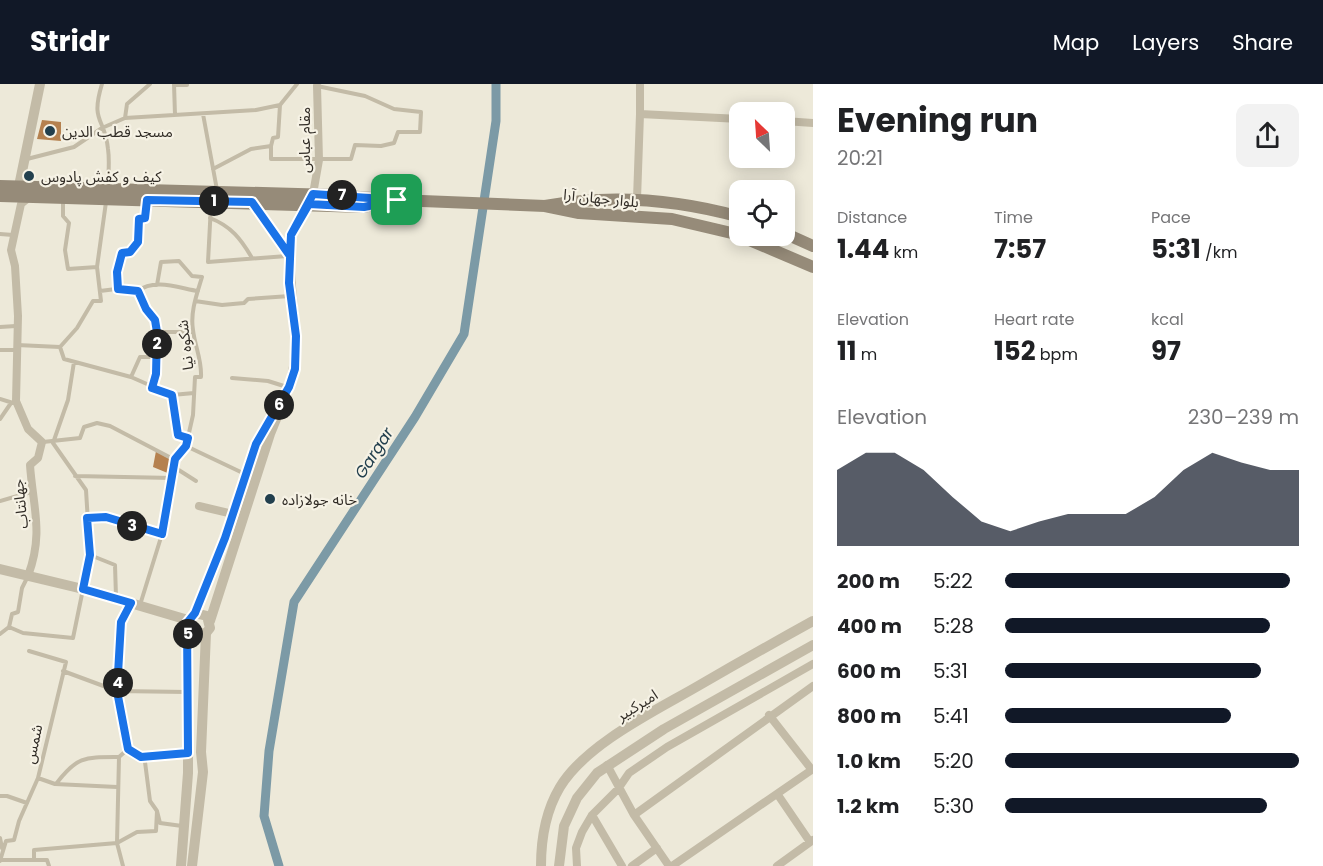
<!DOCTYPE html>
<meta charset="utf-8">
<style>
:root{--surface:#fff;--page:#f2f2f2;--text:#202124;--muted:#757577;--accent:#111827}
body{margin:0;font-family:Poppins,"Noto Sans Arabic",sans-serif;background:var(--page);color:var(--text);height:100vh;display:flex;flex-direction:column;font-size:22px;white-space:nowrap}
*{box-sizing:border-box;margin:0}
p{font-size:20px;color:var(--muted)}
.icon{flex:none;width:33px;height:33px;fill:none;stroke:currentColor;stroke-width:2;stroke-linecap:round;stroke-linejoin:round}
.map{position:relative;flex:1;overflow:hidden}
.panel{display:flex;flex-direction:column;background:var(--surface);width:510px}
.panel>*{flex:none}
.needle{width:39px;rotate:335deg}
.fabs{position:absolute;left:729px;top:18px;display:grid;gap:12px}
.fabs a{display:grid;place-items:center;width:66px;height:66px;border-radius:12px;background:var(--surface);box-shadow:0 3px 15px #0003;font-size:30px}
.pin{position:absolute;display:grid;place-items:center;width:51px;height:51px;color:#fff;margin:-26px;border-radius:12px;box-shadow:0 3px 9px #0006}
.km{position:absolute;width:30px;height:30px;margin:-15px;border-radius:50%;background:#222;color:#fff;font-size:16px;line-height:30px;text-align:center}
.round{display:grid;place-items:center;flex:none;width:63px;height:63px;border-radius:12px;background:var(--page)}
.head{display:flex;align-items:center;justify-content:space-between;height:102px;padding:0 24px}
h1{font-size:33px;font-weight:700;line-height:45px}
.stats{display:grid;grid-template-columns:repeat(3,1fr);gap:9px;height:102px;padding:6px 24px}
.stats div{display:grid;align-content:center}
.stats b{font-size:26px;font-weight:700}
.stats small{font-size:16px;font-weight:400}
.stats p{font-size:16px}
.chart{height:168px;padding:12px 24px}
.chart p{display:flex;justify-content:space-between}
.chart svg{width:100%;height:108px;margin-top:6px;fill:var(--accent);opacity:.7}
ul{padding:0 24px;list-style:none;font-size:20px}
li{display:grid;grid-template-columns:96px 72px 1fr;align-items:center;height:45px}
li i{height:15px;border-radius:8px;background:var(--accent)}
header{display:flex;align-items:center;gap:36px;box-sizing:border-box;height:84px;padding:0 30px;background:var(--accent);color:#fff}
header strong{font-size:28px}
nav{display:flex;gap:33px;margin-inline-start:auto;font-size:21px}
main{display:flex;flex:1;min-height:0}
.map>svg:first-child{display:block}
</style>
<header>
<strong>Stridr</strong>
<nav><a>Map</a><a>Layers</a><a>Share</a></nav>
</header>
<main>
<div class="map">
<svg width="813" height="782" viewBox="0 0 813 782">
<rect width="100%" height="100%" fill="#ede9d9"/>
<g fill="none" stroke-linecap="round" stroke-linejoin="round">
<path stroke="#7c9aa6" stroke-width="9" d="M279 782 264 732 269 667 294 518 415 333 464 250 496 37V0"/>
</g>
<path fill="#b5814f" d="M42 36 61 38V57L37 55Z
M156 367 173 377 174 383 170 390 153 383Z"/>
<g fill="none" stroke-linecap="round" stroke-linejoin="round">
<path stroke="#c3bba7" stroke-width="4" d="M102 0C90 39 105 33 108 65 110 78 108 91 108 104
M174 0 175 31
M175 1H187
M203 30 217 106
M125 34 256 26 280 21 297 0
M271 62 273 54 278 53 280 21
M27 75 74 63 102 44 125 34 127 20 150 0
M213 85 251 65 271 62V75H351L355 61 381 62 394 59 398 48H420L421 28 394 25 365 12 317 2
M63 117V132L69 139 65 166 68 185 97 183
M211 121 208 178 287 172
M210 134C231 142 241 155 252 174
M0 150 13 151
M118 205 117 188 122 169 130 168 138 158 139 135 145 134 146 119
M100 207 124 204 138 207
M195 217 222 221 244 219 248 215 290 212
M0 243 16 242
M157 248C154 233 144 221 138 207 154 194 179 204 198 207
M17 261 60 263 64 275 131 293 172 311
M60 263 77 244 93 217H101L97 183 106 118
M0 266H16
M131 293 140 273H156
M232 294 268 297 287 303
M152 304 156 290 157 248H193
M0 315 13 319
M0 335 11 319
M188 354 178 351 172 311 194 309
M43 358 80 354 84 343 97 339 110 342 175 376
M53 359 68 316 74 278
M186 362 245 390
M174 383 196 397
M75 392 173 394
M0 417 31 408
M87 433H106L162 450
M90 471 115 481 116 513
M140 521 162 450 175 376 186 362 193 331 195 293H201C202 276 195 263 193 246 190 228 197 210 202 193L192 192 179 177 161 178 157 201
M9 543 23 549 73 554 90 471 86 406 53 359
M0 550 9 543 12 530 18 528 22 504 28 492
M63 587 117 607 187 608
M128 665 117 607 121 538 131 519
M141 673 145 678 150 717 157 727
M38 694 55 700 117 703
M56 700C77 672 85 673 119 673
M0 712H7L27 719
M0 754 2 764
M34 775V766L117 759 137 748 156 747 157 727 160 739 182 742
M1 776H47L49 782
M0 777 6 757 14 756 19 737 38 694 66 578 29 567
M123 782 117 759 119 673 128 665 141 673 187 669"/>
<path stroke="#c3bba7" stroke-width="8" d="M640 30V0
M784 37 813 39
M313 110 319 76 317 2
M637 115 640 30 740 35
M199 422 233 430
M28 492C44 449 33 424 30 381L38 374 42 358 28 345 16 317 18 232 15 182 11 166 21 120 31 112
M769 631 812 686
M607 681 634 731 669 782
M778 711 810 758
M592 731 622 782
M634 731 813 602
M577 782 576 764 582 748 592 731 618 705 629 689 667 663 813 580
M632 782 657 764
M672 782 813 685
M777 782 813 756"/>
<path stroke="#c3bba7" stroke-width="10" d="M19 102 40 0
M252 118C266 136 276 155 290 172L291 151 311 116
M289 303C304 261 288 215 290 172
M0 485 83 505 188 536
M195 529 207 532 210 544 206 549 193 550 187 539 195 529 225 454 256 360 289 303 270 350 210 537
M181 782 188 689V546
M192 782 203 688 201 668 206 549
M541 782C541 754 545 728 560 703 586 660 655 627 698 602 736 580 775 558 813 537
M559 782 564 742 577 714 597 689 664 645 813 561"/>
<path stroke="#968b79" stroke-width="12" d="M0 102 333 111 397 116 364 123 0 112
M397 116 545 122
M740 133C675 115 611 110 545 122L579 129 672 135 740 151
M784 149 813 162
M740 152 813 183"/>
</g>
<g fill="none" stroke-linecap="round" stroke-linejoin="round">
<g stroke="#fff" stroke-width="12">
<path id="route" d="M397 116 364 123 309 120 291 151 290 172 252 118 147 116 145 134 139 135 138 158 130 168 122 169 117 188 118 205 138 207 146 225 155 236 157 248 156 290 152 304 172 311 178 351 188 354 186 362 175 375 162 450 106 433 87 434 90 471 83 505 131 519 121 538 117 607 128 665 141 673 188 669 187 539 195 529 225 454 256 360 289 303 295 285 296 252 289 199 291 151 313 110 397 116"/>
</g>
<use href="#route" stroke="#1a73e8" stroke-width="8"/>
</g>
<g fill="#223f4d" stroke="#f6f2e5" stroke-width="2">
<circle cx="50" cy="47" r="6"/>
<circle cx="29" cy="92" r="6"/>
<circle cx="270" cy="415" r="6"/>
</g>
<g text-anchor="middle" dominant-baseline="central" stroke-width="4.5" stroke-linejoin="round" paint-order="stroke">
<g font-size="15" fill="#312c26" stroke="#f6f2e5" text-anchor="start">
<text x="62" y="47">مسجد قطب الدین</text>
<text x="41" y="92">کیف و کفش پادوس</text>
<text x="282" y="415">خانه جولازاده</text>
</g>
<g font-size="15" fill="#312c26" stroke="#f6f2e5">
<text transform="translate(304 56) rotate(-90)">مقام عباس</text>
<text transform="translate(601 114) rotate(6)">بلوار جهان آرا</text>
<text transform="translate(185 261) rotate(-97)">شکوه نیا</text>
<text transform="translate(20 420) rotate(-96)">جهانتاب</text>
<text transform="translate(637 621) rotate(-32)">امیرکبیر</text>
<text transform="translate(33 660) rotate(-78)">شمس</text>
</g>
<g font-size="16" font-style="italic" fill="#223f4d" stroke="#f6f2e5">
<text transform="translate(374 369) rotate(-57)">Gargar</text>
</g>
</g>
</svg>
<div class="fabs">
<a><svg class="needle" viewBox="-14 -14 28 28"><path d="M0-13l5 13h-10z" fill="#e53935"/><path d="M0 13l5-13h-10z" fill="#757577"/></svg></a>
<a><svg class="icon" aria-label="locate" viewBox="0 0 24 24"><circle cx="12" cy="12" r="6"/><path d="M12 2v4M12 18v4M2 12h4M18 12h4"/></svg></a>
</div>
<div class="pin" style="left:397px;top:116px;background:#1e9e55"><svg class="icon" aria-label="arrive" viewBox="0 0 24 24"><path d="M6 21V4h12l-3 4 3 4H6"/></svg></div>
<b class="km" style="left:214px;top:117px">1</b>
<b class="km" style="left:157px;top:260px">2</b>
<b class="km" style="left:132px;top:442px">3</b>
<b class="km" style="left:118px;top:599px">4</b>
<b class="km" style="left:188px;top:550px">5</b>
<b class="km" style="left:279px;top:321px">6</b>
<b class="km" style="left:342px;top:111px">7</b>
</div>
<section class="panel">
<div class="head"><div><h1>Evening run</h1><p>20:21</p></div><a class="round"><svg class="icon" aria-label="share" viewBox="0 0 24 24"><path d="M12 15V3M7 8l5-5 5 5M5 13v7h14v-7"/></svg></a></div>
<div class="stats">
<div><p>Distance</p><b>1.44<small> km</small></b></div>
<div><p>Time</p><b>7:57</b></div>
<div><p>Pace</p><b>5:31<small> /km</small></b></div>
</div>
<div class="stats">
<div><p>Elevation</p><b>11<small> m</small></b></div>
<div><p>Heart rate</p><b>152<small> bpm</small></b></div>
<div><p>kcal</p><b>97</b></div>
</div>
<div class="chart"><p><span>Elevation</span>230–239 m</p>
<svg viewBox="0 0 160 44" preserveAspectRatio="none"><path d="M0 44V13L10 6L20 6L30 13L40 24L50 34L60 38L70 34L80 31L90 31L100 31L110 24L120 13L130 6L140 10L150 13L160 13V44z"/></svg>
</div>
<ul>
<li><b>200 m</b>5:22<i style="width:97%"></i></li>
<li><b>400 m</b>5:28<i style="width:90%"></i></li>
<li><b>600 m</b>5:31<i style="width:87%"></i></li>
<li><b>800 m</b>5:41<i style="width:77%"></i></li>
<li><b>1.0 km</b>5:20<i style="width:100%"></i></li>
<li><b>1.2 km</b>5:30<i style="width:89%"></i></li>
</ul>
</section>
</main>
